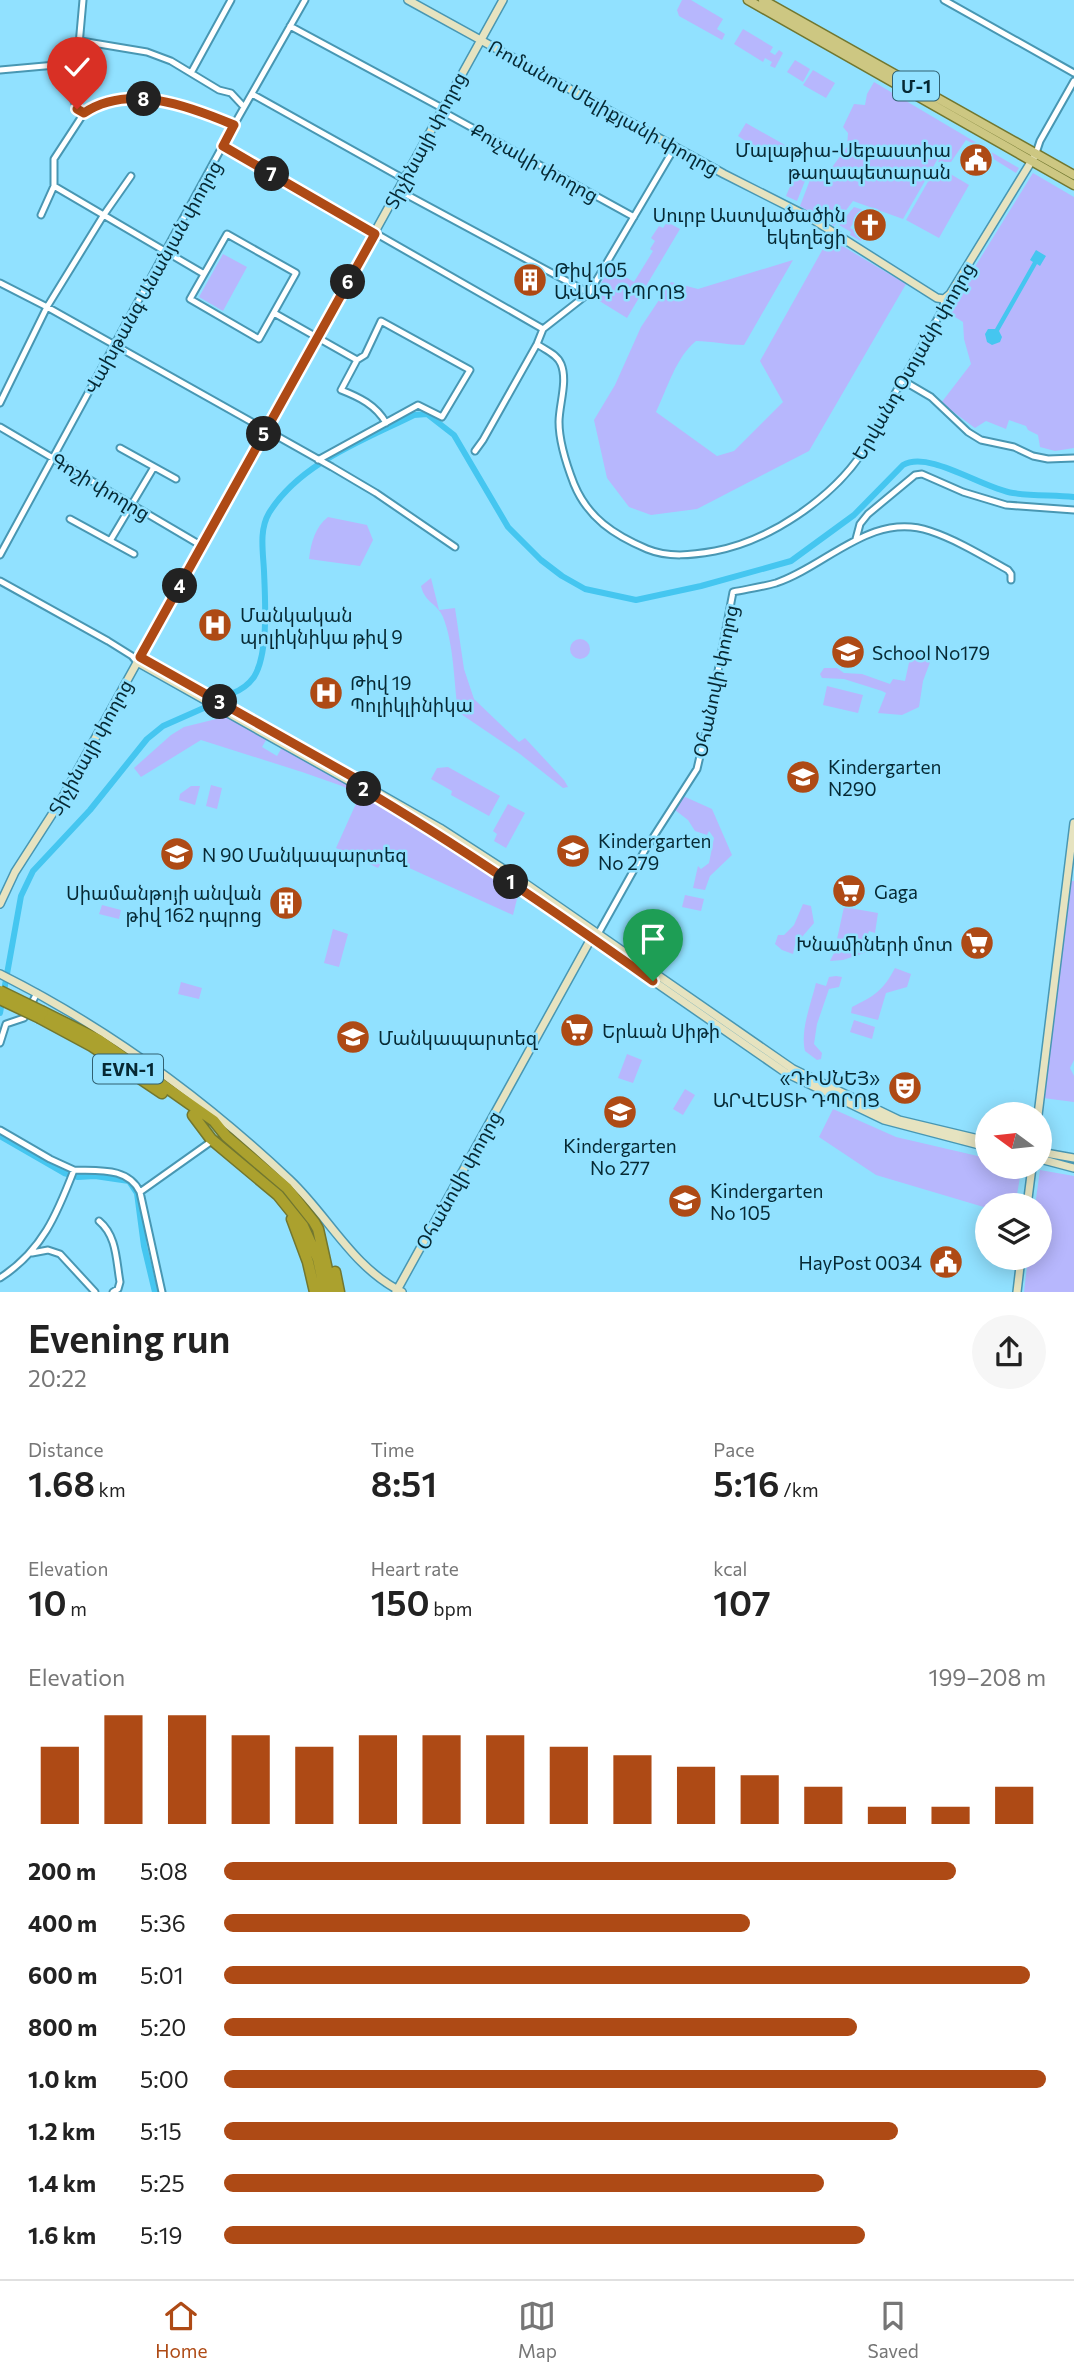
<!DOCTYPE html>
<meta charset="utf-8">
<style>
:root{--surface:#fff;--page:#f6f6f6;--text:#222;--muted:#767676;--line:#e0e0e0;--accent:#ae4a15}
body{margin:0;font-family:Commissioner,"Noto Sans Armenian",sans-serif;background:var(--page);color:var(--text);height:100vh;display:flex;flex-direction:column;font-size:26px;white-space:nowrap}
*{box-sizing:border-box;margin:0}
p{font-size:23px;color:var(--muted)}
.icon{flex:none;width:38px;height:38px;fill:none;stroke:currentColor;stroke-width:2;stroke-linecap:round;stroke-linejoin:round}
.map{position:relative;height:1292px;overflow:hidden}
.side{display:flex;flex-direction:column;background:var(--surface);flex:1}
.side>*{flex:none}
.needle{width:46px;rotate:285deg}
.buttons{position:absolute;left:975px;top:1102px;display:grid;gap:14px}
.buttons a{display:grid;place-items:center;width:77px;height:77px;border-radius:50%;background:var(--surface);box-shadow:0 4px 18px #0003;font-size:35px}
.pin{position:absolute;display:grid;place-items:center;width:60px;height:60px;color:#fff;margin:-72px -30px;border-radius:50% 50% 50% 0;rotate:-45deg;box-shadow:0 0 7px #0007}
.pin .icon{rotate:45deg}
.km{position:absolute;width:35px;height:35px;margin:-18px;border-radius:50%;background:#222;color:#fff;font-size:19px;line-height:35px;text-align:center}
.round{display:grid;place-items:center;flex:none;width:74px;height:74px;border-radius:37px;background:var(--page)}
.overview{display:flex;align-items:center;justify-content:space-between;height:119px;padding:0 28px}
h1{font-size:38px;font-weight:600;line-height:52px}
.stats{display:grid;grid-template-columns:repeat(3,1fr);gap:10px;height:119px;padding:7px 28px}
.stats div{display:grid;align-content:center}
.stats b{font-size:35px;font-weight:600}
.stats small{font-size:19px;font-weight:400}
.stats p{font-size:19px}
.chart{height:196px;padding:14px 28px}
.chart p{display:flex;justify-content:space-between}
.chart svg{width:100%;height:126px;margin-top:7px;stroke:var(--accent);stroke-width:6}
ul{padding:0 28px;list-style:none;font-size:23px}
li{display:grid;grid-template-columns:112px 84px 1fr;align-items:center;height:52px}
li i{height:18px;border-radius:9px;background:var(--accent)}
.tab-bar{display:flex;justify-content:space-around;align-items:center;height:98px;border-top:2px solid var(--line);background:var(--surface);font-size:19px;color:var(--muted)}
.tab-bar a{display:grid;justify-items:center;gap:4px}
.tab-bar .on{color:var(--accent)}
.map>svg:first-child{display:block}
</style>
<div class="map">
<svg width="1074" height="1292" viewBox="0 0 1074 1292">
<rect width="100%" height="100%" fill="#91e1ff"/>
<path fill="#b7b7fd" d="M682 0H691L723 19 717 29 725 34 722 40 679 16 677 10Z
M743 29 773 47 770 52 775 55 779 50 783 53 775 68 770 66 772 62 765 58 763 62 734 44Z
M795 60 810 69 803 82 787 72Z
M813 70 835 83 826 98 803 85Z
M874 82 977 143 976 145 966 140 951 162H938L943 153 949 156 943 152 944 148 903 219 853 201 834 226 800 206 813 172 827 174 847 147 848 133 843 127 854 104 865 105 867 94Z
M746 123 785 145 778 157 759 145 753 154 746 150 750 144 738 136Z
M986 149 1019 168 1016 173 984 153Z
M937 166 969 185 939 238 906 220Z
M1033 173 1074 197V448L1055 451 1040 447 1038 435 1028 430 1026 426 1009 420 1006 429 986 421 975 428 941 403 971 364 964 339 963 322 947 312Z
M794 177 805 181 797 201 786 196Z
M854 207 876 214 873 218 868 216 866 221 860 219 855 221 850 228 860 233 864 231 861 241 850 235 851 232 839 225Z
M667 222 680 229 627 318 593 297 610 268 634 282 653 251 650 249 655 241 651 238 659 226 663 228Z
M829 238 906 284 809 451 697 509 651 515 629 507 607 478 594 420 615 385 641 327 671 282 698 289 793 260 744 345C727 345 712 341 696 341 676 357 667 389 656 412L717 456 734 451 783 402 760 361Z
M223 254 247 267 223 311 199 297Z
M328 517 367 525 373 540 360 566 309 559C311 543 315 527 328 517Z
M431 578 439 610 455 608 464 669 474 699 519 742 525 738 564 780 568 787 563 788 520 754 458 712C454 683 454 644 443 617 437 603 425 603 421 586Z
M570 649a10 10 0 1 1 20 0a10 10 0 1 1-20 0Z
M924 653 932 657 923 681 919 707 902 715 878 713 886 693 882 691 844 679 822 678 820 674 824 668H837L844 673 862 674 890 684 893 679 905 681 910 658Z
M827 686 863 695 858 713 823 705Z
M228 716 269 735 262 747 277 756 284 744 357 784 353 792 342 786 302 772 201 740 141 777 134 768 171 735 184 727Z
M448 767 500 796 489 816 451 795 452 791 431 779 437 768Z
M211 785 222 788 217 809 206 806Z
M191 786H200L195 805 179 800 180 794Z
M363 788 519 891 513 915 385 857 378 868 336 848Z
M683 796 712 809 732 855 710 876 705 890 693 888 698 866 701 869 709 863 714 838 709 831 707 835 695 831 688 820 675 810Z
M508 804 525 813 506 848 494 841 497 834 493 831Z
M1071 881H1074V1060L1070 1068 1074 1076V1102L1043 1098Z
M685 895 704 899 701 911 682 907Z
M803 904 811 906 814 923 795 945 793 954 782 950 775 944 778 935H784L794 925Z
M102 905 121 910 119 919 99 914Z
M844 907 878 913 875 933 869 931 867 937 872 940 867 952 843 960 830 961 834 953Z
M333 929 348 934 339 967 324 963Z
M895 968 911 974 907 987 886 993 878 1020 851 1013 852 1007C874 996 883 991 895 968Z
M836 976 842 977 839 987 829 989 817 1024 814 1044 822 1053 821 1059 817 1060 805 1051C800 1030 811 1004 816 983L826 986 829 977Z
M181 982 202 988 199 999 178 994Z
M854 1020 875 1027 872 1039 850 1032Z
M627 1054 642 1060 633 1083 618 1078Z
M685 1089 695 1095 683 1115 673 1109Z
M833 1109 896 1137 982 1157 983 1154 987 1156V1167H1017L1020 1177 1015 1206H987V1208L876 1175 819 1137Z
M1040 1170 1074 1176V1292H1024L1028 1258H1040V1206H1035Z"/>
<path fill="#45c6f0" d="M1036 250 1046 256 1040 266 1037 264 999 331 1002 337 1000 342 992 345 987 342 985 334 988 329H995L1033 262 1030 260Z"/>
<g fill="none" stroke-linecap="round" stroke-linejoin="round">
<path stroke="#45c6f0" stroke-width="6" d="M233 693C241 690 249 684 254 677 269 653 265 598 264 571 263 551 259 530 269 513 300 463 364 440 414 415L427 414 454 435 508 527 541 560 562 576 585 589 636 600 701 586 791 561 854 515 903 465C929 450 982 488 1013 493 1033 496 1054 495 1074 497
M0 1013 21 896 33 871 90 810 147 739 163 726 206 707
M0 1136 64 1173 78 1177 95 1176 129 1181 137 1193 144 1246 155 1292"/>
<g stroke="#4897b3" stroke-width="9">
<path id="street" d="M83 0 74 101 77 109 84 113
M944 0 1074 73
M290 26 442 108 447 114 634 217
M81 41 147 52 171 61 219 90 231 93 244 107
M0 70 78 63
M191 73 231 0
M252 94 404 179
M223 146 543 329 537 344 483 440 475 451
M1036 153 1040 141 1074 81
M54 186 204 274
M398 190 589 293
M41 215 54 186V159L84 113C130 83 188 106 234 125
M227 234 296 273 259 339 190 299Z
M0 283 47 307 332 467 376 493 455 547
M274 313 357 360
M543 329 589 293 675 147
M537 344C545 350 557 354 561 364 568 381 559 405 559 422 559 442 567 466 574 484 588 518 614 535 647 549 669 558 692 555 715 551 769 541 831 499 862 453 873 435 882 415 893 397 909 368 926 339 943 309L944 299
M902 380 931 397 968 432 981 440 1014 447 1033 456 1048 459 1074 458
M0 403 47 307 103 216 131 176
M0 427 202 546
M120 448 176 479
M318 460 418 405 442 417 470 370 381 321 365 355 357 360 341 390C359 397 376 405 386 423
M70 519 134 554
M856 539 860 524 868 514 915 475 922 474 963 492 1006 505 1074 510
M110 541 154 467
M0 555 234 125 305 0
M0 581 108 641 132 656 137 662
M598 934 645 850 697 769 710 713 733 592C747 589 762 587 776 583 827 566 871 511 930 531 957 540 983 556 1008 570L1011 574V580
M0 1043 6 1024 24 1018 37 993
M0 1130 50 1159 74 1170
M140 1192 209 1143
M99 1221C117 1236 116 1260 120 1282L118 1289 113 1292
M32 1253 48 1250 60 1254 95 1292
M0 1278C42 1251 57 1214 74 1170 99 1171 128 1167 140 1192L162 1292"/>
</g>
<g stroke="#4897b3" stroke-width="10">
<path id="secondary" d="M408 0 724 174 809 217 937 298 944 299 950 294 1034 157
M140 657 440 828 519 879 793 1069 899 1120 987 1141
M137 662 358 786 434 831 515 885 786 1073 884 1120 987 1147
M0 904 15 872 60 802 503 0
M0 974C106 1027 204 1099 290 1180 329 1217 352 1267 402 1292
M1038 1115 1074 823
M1040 1152 1074 1158
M1040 1159 1074 1168
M1027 1206 1032 1167
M396 1292 593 935
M1017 1292 1021 1258"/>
</g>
<g stroke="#717730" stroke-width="11">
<path id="primary" d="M748 0 1074 185
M763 0 1074 175"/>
</g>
<g stroke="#717730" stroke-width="13">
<path id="highway" d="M43 1012 99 1040 214 1121 226 1136 287 1188 314 1222 318 1229 332 1292
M40 1018 92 1046 162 1093
M193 1115 211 1139 278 1195 303 1226 318 1259 325 1292
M292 1219 308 1262 315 1292
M335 1272 339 1292"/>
</g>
<use href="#street" stroke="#fff" stroke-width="5"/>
<use href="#secondary" stroke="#e6e3c0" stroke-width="7"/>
<use href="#primary" stroke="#cdc782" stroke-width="8"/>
<use href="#highway" stroke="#aba12e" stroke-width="10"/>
<g stroke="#717730" stroke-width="13" stroke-linecap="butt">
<path id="highway-bridge" d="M0 991 43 1012
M0 999 40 1018"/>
</g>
<use href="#highway-bridge" stroke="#aba12e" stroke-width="10"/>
</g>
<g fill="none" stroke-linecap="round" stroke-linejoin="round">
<g stroke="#fff" stroke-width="14">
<path id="route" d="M77 109 84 113C129 83 189 106 234 125L223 146 375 234 140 657 360 781 358 786C460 846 557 913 653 981"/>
</g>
<use href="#route" stroke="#ae4a15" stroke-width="9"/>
</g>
<defs>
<g id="civic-disc" transform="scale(1.75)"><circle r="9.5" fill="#ae4a15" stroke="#91e1ff"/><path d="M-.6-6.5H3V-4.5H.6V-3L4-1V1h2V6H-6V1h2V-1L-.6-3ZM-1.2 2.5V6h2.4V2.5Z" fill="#fff"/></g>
<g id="church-disc" transform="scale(1.75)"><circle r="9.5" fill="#ae4a15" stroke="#91e1ff"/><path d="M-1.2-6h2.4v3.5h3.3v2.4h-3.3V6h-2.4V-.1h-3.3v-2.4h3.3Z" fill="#fff"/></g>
<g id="building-disc" transform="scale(1.75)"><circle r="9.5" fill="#ae4a15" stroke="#91e1ff"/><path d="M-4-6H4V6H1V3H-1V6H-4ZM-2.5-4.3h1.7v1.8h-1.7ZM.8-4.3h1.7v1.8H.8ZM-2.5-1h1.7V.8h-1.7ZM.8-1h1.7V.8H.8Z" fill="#fff"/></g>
<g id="hospital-disc" transform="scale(1.75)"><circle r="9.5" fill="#ae4a15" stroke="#91e1ff"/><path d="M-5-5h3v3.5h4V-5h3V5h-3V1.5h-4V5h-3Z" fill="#fff"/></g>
<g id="school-disc" transform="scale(1.75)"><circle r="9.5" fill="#ae4a15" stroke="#91e1ff"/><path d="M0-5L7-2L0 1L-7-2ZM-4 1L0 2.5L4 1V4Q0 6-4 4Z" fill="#fff"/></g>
<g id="supermarket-disc" transform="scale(1.75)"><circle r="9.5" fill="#ae4a15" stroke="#91e1ff"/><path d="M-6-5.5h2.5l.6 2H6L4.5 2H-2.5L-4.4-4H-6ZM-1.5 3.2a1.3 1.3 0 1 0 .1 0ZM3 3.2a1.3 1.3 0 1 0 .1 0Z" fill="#fff"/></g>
<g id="theatre-disc" transform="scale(1.75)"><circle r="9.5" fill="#ae4a15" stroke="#91e1ff"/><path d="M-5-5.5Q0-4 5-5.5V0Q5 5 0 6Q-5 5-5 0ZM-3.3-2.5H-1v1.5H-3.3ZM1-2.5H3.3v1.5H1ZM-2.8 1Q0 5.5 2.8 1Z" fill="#fff"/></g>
</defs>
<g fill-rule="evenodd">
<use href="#civic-disc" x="976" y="160"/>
<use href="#church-disc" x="870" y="225"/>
<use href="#building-disc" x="530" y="280"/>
<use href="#hospital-disc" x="215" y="625"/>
<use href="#school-disc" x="848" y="652"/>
<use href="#hospital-disc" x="326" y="693"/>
<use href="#school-disc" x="803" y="777"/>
<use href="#school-disc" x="573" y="851"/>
<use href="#school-disc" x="177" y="854"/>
<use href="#supermarket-disc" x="849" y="891"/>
<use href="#building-disc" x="286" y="903"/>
<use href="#supermarket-disc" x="977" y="943"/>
<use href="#supermarket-disc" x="577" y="1030"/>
<use href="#school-disc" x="353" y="1037"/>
<use href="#theatre-disc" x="905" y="1088"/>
<use href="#school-disc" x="620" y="1112"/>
<use href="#school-disc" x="685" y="1201"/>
<use href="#civic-disc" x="946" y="1262"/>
</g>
<g text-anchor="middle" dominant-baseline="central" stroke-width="5" stroke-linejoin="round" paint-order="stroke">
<g fill="#91e1ff" stroke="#306071" stroke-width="2">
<rect x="893" y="71.5" width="46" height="29" rx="5"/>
<rect x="93" y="1054.5" width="70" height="29" rx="5"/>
</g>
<g font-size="18" font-weight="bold" fill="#062934">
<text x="916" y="86">Մ-1</text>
<text x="128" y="1069">EVN-1</text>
</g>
<g font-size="19" fill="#062934" stroke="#91e1ff">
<text transform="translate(604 107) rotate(29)">Ռոմանոս Մելիքյանի փողոց</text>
<text transform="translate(425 140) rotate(-62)">Տիչինայի փողոց</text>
<text transform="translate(535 162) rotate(29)">Քուչակի փողոց</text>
<text transform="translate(152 277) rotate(-61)">Վախթանգ Անանյան փողոց</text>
<text transform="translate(913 361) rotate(-60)">Երվանդ Օտյանի փողոց</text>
<text transform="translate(101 486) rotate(31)">Գոշի փողոց</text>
<text transform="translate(715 681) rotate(-78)">Օհանովի փողոց</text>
<text transform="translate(90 747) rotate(-61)">Տիչինայի փողոց</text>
<text transform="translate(458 1180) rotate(-61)">Օհանովի փողոց</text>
</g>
<g font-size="19" fill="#062934" stroke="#91e1ff" text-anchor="start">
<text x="951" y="149" text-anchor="end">Մալաթիա-Սեբաստիա<tspan x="951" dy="22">թաղապետարան</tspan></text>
<text x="846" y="214" text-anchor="end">Սուրբ Աստվածածին<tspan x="846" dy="22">եկեղեցի</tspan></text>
<text x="554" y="269">Թիվ 105<tspan x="554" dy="22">ԱՎԱԳ ԴՊՐՈՑ</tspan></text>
<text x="240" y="614">Մանկական<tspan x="240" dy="22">պոլիկնիկա թիվ 9</tspan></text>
<text x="872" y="652">School No179</text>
<text x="350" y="682">Թիվ 19<tspan x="350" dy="22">Պոլիկլինիկա</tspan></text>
<text x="828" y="766">Kindergarten<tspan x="828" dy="22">N290</tspan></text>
<text x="598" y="840">Kindergarten<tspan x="598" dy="22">No 279</tspan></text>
<text x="202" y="854">N 90 Մանկապարտեզ</text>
<text x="874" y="891">Gaga</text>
<text x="262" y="892" text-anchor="end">Սիամանթոյի անվան<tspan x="262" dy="22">թիվ 162 դպրոց</tspan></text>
<text x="953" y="943" text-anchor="end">Խնամիների մոտ</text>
<text x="602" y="1030">Երևան Սիթի</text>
<text x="378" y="1037">Մանկապարտեզ</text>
<text x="880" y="1077" text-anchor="end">«ԴԻՍՆԵՅ»<tspan x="880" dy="22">ԱՐՎԵՍՏԻ ԴՊՐՈՑ</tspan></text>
<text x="620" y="1145" text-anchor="middle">Kindergarten<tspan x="620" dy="22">No 277</tspan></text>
<text x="710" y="1190">Kindergarten<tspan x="710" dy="22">No 105</tspan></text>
<text x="922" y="1262" text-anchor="end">HayPost 0034</text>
</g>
</g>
</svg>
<div class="buttons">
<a><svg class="needle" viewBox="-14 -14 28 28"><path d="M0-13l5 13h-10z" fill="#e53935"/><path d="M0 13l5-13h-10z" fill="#767676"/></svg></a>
<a><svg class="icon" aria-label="layers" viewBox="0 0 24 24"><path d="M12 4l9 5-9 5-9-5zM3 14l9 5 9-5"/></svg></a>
</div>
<div class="pin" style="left:653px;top:981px;background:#1e9e55"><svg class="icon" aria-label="arrive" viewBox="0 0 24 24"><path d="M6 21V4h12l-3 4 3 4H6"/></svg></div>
<div class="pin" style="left:77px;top:109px;background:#d93025"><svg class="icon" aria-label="check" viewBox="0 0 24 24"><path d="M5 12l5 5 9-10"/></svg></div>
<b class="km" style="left:511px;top:882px">1</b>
<b class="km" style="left:364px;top:789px">2</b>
<b class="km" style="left:220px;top:702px">3</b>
<b class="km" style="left:180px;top:586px">4</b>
<b class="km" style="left:264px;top:434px">5</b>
<b class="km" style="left:348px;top:282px">6</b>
<b class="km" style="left:272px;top:174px">7</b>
<b class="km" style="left:144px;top:99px">8</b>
</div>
<section class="side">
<div class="overview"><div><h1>Evening run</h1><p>20:22</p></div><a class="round"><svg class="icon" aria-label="share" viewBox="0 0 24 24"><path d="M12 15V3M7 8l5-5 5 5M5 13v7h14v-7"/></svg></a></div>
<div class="stats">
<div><p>Distance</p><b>1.68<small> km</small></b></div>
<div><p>Time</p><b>8:51</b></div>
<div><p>Pace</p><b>5:16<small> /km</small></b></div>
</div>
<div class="stats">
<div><p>Elevation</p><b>10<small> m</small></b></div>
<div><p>Heart rate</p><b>150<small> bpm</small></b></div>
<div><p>kcal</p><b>107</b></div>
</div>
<div class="chart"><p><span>Elevation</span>199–208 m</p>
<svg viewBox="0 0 160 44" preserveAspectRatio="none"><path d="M5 44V17M15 44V6M25 44V6M35 44V13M45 44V17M55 44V13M65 44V13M75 44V13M85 44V17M95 44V20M105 44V24M115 44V27M125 44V31M135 44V38M145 44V38M155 44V31"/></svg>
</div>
<ul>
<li><b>200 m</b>5:08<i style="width:89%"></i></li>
<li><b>400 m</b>5:36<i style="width:64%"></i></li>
<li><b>600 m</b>5:01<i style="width:98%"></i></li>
<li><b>800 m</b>5:20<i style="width:77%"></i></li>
<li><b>1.0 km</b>5:00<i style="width:100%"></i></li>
<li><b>1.2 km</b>5:15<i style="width:82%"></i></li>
<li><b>1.4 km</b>5:25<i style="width:73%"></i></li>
<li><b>1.6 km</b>5:19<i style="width:78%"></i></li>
</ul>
</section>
<nav class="tab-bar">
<a class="on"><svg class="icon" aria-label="home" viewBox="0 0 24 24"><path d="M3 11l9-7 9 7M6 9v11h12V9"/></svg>Home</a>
<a><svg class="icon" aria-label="map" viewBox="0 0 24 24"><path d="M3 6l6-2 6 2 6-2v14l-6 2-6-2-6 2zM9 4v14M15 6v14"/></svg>Map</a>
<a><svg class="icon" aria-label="saved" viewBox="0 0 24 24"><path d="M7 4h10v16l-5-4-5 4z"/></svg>Saved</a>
</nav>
